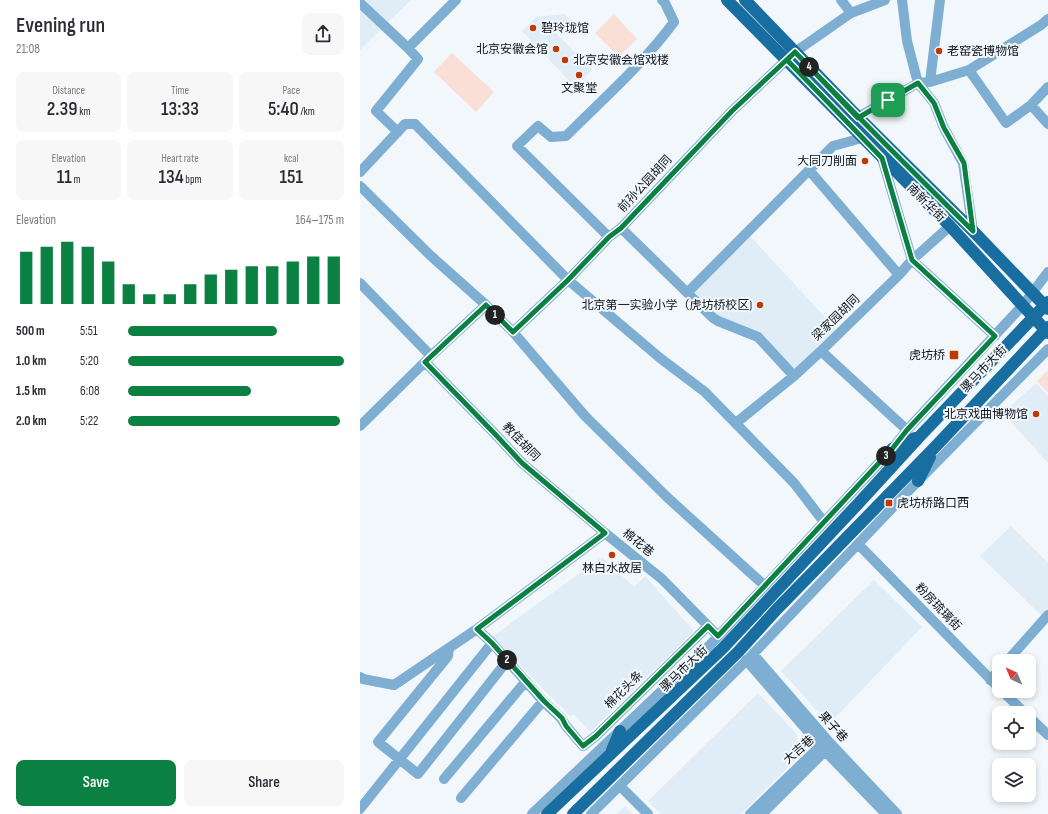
<!DOCTYPE html>
<meta charset="utf-8">
<style>
:root{--surface:#fff;--page:#f7f7f7;--text:#2b2b33;--muted:#7c7c81;--accent:#0b8043}
body{margin:0;font-family:"Sofia Sans Condensed","Noto Sans SC",sans-serif;background:var(--page);color:var(--text);height:100vh;display:flex;flex-direction:column;font-size:15px;white-space:nowrap}
*{box-sizing:border-box;margin:0}
p{font-size:13px;color:var(--muted)}
.icon{flex:none;width:22px;height:22px;fill:none;stroke:currentColor;stroke-width:2;stroke-linecap:round;stroke-linejoin:round}
.map{position:relative;flex:1;overflow:hidden}
.details{display:flex;flex-direction:column;background:var(--surface);width:360px}
.details>*{flex:none}
.needle{width:26px;rotate:316deg}
.buttons{position:absolute;left:632px;top:654px;display:grid;gap:8px}
.buttons a{display:grid;place-items:center;width:44px;height:44px;border-radius:8px;background:var(--surface);box-shadow:0 2px 6px #0003;font-size:20px}
.pin{position:absolute;display:grid;place-items:center;width:34px;height:34px;color:#fff;margin:-17px;border-radius:8px;box-shadow:0 2px 6px #0006}
.km{position:absolute;width:20px;height:20px;margin:-10px;border-radius:50%;background:#222;color:#fff;font-size:11px;line-height:20px;text-align:center}
.round{display:grid;place-items:center;flex:none;width:42px;height:42px;border-radius:8px;background:var(--page)}
.overview{display:flex;align-items:center;justify-content:space-between;height:68px;padding:0 16px}
h1{font-size:22px;font-weight:600;line-height:30px}
.metrics{display:grid;grid-template-columns:repeat(3,1fr);gap:6px;height:68px;padding:4px 16px}
.metrics div{display:grid;align-content:center;border-radius:8px;background:var(--page);text-align:center}
.metrics b{font-size:20px;font-weight:600}
.metrics small{font-size:11px;font-weight:400}
.metrics p{font-size:11px}
.chart{height:112px;padding:8px 16px}
.chart p{display:flex;justify-content:space-between}
.chart svg{width:100%;height:72px;margin-top:4px;stroke:var(--accent);stroke-width:6}
.button{display:flex;gap:8px;margin-top:auto;padding:8px 16px}
.button a{flex:1;height:46px;border-radius:8px;background:var(--accent);color:#fff;font-size:16px;font-weight:600;line-height:46px;text-align:center}
.button a+a{background:var(--page);color:var(--text)}
ul{padding:0 16px;list-style:none;font-size:13px}
li{display:grid;grid-template-columns:64px 48px 1fr;align-items:center;height:30px}
li i{height:10px;border-radius:5px;background:var(--accent)}
main{display:flex;flex:1;min-height:0}
.map>svg:first-child{display:block}
</style>
<main>
<section class="details">
<div class="overview"><div><h1>Evening run</h1><p>21:08</p></div><a class="round"><svg class="icon" aria-label="share" viewBox="0 0 24 24"><path d="M12 15V3M7 8l5-5 5 5M5 13v7h14v-7"/></svg></a></div>
<div class="metrics">
<div><p>Distance</p><b>2.39<small> km</small></b></div>
<div><p>Time</p><b>13:33</b></div>
<div><p>Pace</p><b>5:40<small> /km</small></b></div>
</div>
<div class="metrics">
<div><p>Elevation</p><b>11<small> m</small></b></div>
<div><p>Heart rate</p><b>134<small> bpm</small></b></div>
<div><p>kcal</p><b>151</b></div>
</div>
<div class="chart"><p><span>Elevation</span>164–175 m</p>
<svg viewBox="0 0 160 44" preserveAspectRatio="none"><path d="M5 44V12M15 44V9M25 44V6M35 44V9M45 44V18M55 44V32M65 44V38M75 44V38M85 44V32M95 44V26M105 44V23M115 44V21M125 44V21M135 44V18M145 44V15M155 44V15"/></svg>
</div>
<ul>
<li><b>500 m</b>5:51<i style="width:69%"></i></li>
<li><b>1.0 km</b>5:20<i style="width:100%"></i></li>
<li><b>1.5 km</b>6:08<i style="width:57%"></i></li>
<li><b>2.0 km</b>5:22<i style="width:98%"></i></li>
</ul>
<div class="button"><a>Save</a><a>Share</a></div>
</section>
<div class="map">
<svg width="688" height="814" viewBox="0 0 688 814">
<rect width="100%" height="100%" fill="#f2f7fb"/>
<path fill="#e0edf7" d="M0 0H51L0 50Z
M205 14 210 20 196 33 232 70 215 87 162 31 176 17Z
M389 235 478 331 435 373 400 336 361 318 333 291Z
M676 383 688 396V463L643 413Z
M651 526 688 563V611L683 617 620 556Z
M242 557 274 587 285 576 334 631 230 732 214 714 210 716 132 637Z
M514 580 562 627 475 718 462 716 421 671Z
M398 693 437 734 439 756 381 814H301L288 801Z
M265 806 273 814H257Z"/>
<path fill="#fadfd7" d="M254 14 277 39 259 57 235 33Z
M92 53 134 92 116 112 74 72Z
M688 370V393L677 381Z"/>
<g fill="none" stroke-linecap="round" stroke-linejoin="round">
<path stroke="#7eaed2" stroke-width="10" d="M481 0 491 13
M542 0 547 41 558 83 574 103 584 128 603 163 613 231
M0 3 48 48 58 59 16 111 38 132
M48 48 96 0
M609 70 646 123 671 105 688 87
M570 82 580 0
M671 105 688 124
M498 117 558 83 570 82 609 70 681 25 688 19
M522 158 552 260 635 336
M449 170 539 275
M0 172 45 124H55L208 280 300 358 345 392 434 483 464 522
M0 186 71 256 126 305 153 332 225 416 308 498 405 586
M261 228 352 317 358 321 398 337 434 376
M249 237 157 146 178 126 191 137 206 136C243 99 283 64 314 22L305 3 302 0
M0 283 71 356
M328 292 473 146 502 138
M153 332 208 280 249 237 261 228 372 111 435 52 491 13 525 0
M461 351 547 430
M65 362 135 434 162 463 245 533
M376 423 434 376 461 351 539 275 552 260 590 226
M0 426 71 356 126 305
M498 544 639 688
M117 629 132 643 183 701 201 718 206 726 223 746 236 736 348 626
M89 648 88 656 18 742 58 774 147 661
M393 654 470 743 537 814
M386 660 465 751 526 814
M647 661 688 615
M0 677 3 679 34 685 117 629 245 533 302 579 358 636
M630 680 639 670
M642 691 665 713
M669 717 688 735
M84 779 166 681
M260 786 288 814
M101 798 183 701
M0 809 132 643
M172 814 350 645 532 449 547 430 663 305 688 272
M231 814 393 654 558 481 688 349
M390 814 454 752 461 745 466 744
M402 814 465 751 469 745"/>
<path stroke="#186ea1" stroke-width="12" d="M367 0 590 226 688 333
M385 0 498 117 613 231 688 309
M532 449 555 438
M558 481 570 457
M324 669 345 664
M252 750 260 731
M187 814 362 649 496 506 561 435 688 302
M213 814 379 651 417 609 577 445 688 327"/>
</g>
<g fill="none" stroke-linecap="round" stroke-linejoin="round">
<g stroke="#fff" stroke-width="8">
<path id="route" d="M528 100 498 118 435 52 372 111 261 228 249 237 208 280 153 332 126 305 65 362 135 434 162 463 245 533 117 629 132 643 184 701 202 718 206 726 223 746 236 736 348 626 358 636 532 449 547 430 635 336 552 260 522 158 427 60 435 52C493 112 553 172 613 231L604 163 584 128 574 103 558 83 528 100"/>
</g>
<use href="#route" stroke="#0b8043" stroke-width="5"/>
</g>
<g fill="#c03903" stroke="#f2f7fb" stroke-width="1.5">
<circle cx="173" cy="28" r="4"/>
<circle cx="196" cy="49" r="4"/>
<circle cx="579" cy="51" r="4"/>
<circle cx="205" cy="60" r="4"/>
<circle cx="219" cy="75" r="4"/>
<circle cx="505" cy="161" r="4"/>
<circle cx="400" cy="305" r="4"/>
<rect x="589" y="350" width="10" height="10" rx="2"/>
<circle cx="676" cy="414" r="4"/>
<rect x="525" y="499" width="8" height="8" rx="2"/>
<circle cx="252" cy="555" r="4"/>
</g>
<g text-anchor="middle" dominant-baseline="central" stroke-width="4" stroke-linejoin="round" paint-order="stroke">
<g font-size="12" fill="#0b141b" stroke="#f2f7fb" text-anchor="end">
<text x="181" y="28" text-anchor="start">碧玲珑馆</text>
<text x="188" y="49">北京安徽会馆</text>
<text x="587" y="51" text-anchor="start">老窑瓷博物馆</text>
<text x="213" y="60" text-anchor="start">北京安徽会馆戏楼</text>
<text x="219" y="88" text-anchor="middle">文聚堂</text>
<text x="497" y="161">大同刀削面</text>
<text x="392" y="305">北京第一实验小学（虎坊桥校区)</text>
<text x="585" y="355">虎坊桥</text>
<text x="668" y="414">北京戏曲博物馆</text>
<text x="537" y="503" text-anchor="start">虎坊桥路口西</text>
<text x="252" y="568" text-anchor="middle">林白水故居</text>
</g>
<g font-size="12" fill="#0b141b" stroke="#f2f7fb">
<text transform="translate(285 184) rotate(-47)">前孙公园胡同</text>
<text transform="translate(566 203) rotate(45)">南新华街</text>
<text transform="translate(476 318) rotate(-44)">梁家园胡同</text>
<text transform="translate(624 369) rotate(-46)">骡马市大街</text>
<text transform="translate(161 442) rotate(46)">教佳胡同</text>
<text transform="translate(278 543) rotate(39)">棉花巷</text>
<text transform="translate(578 607) rotate(46)">粉房琉璃街</text>
<text transform="translate(324 669) rotate(-44)">骡马市大街</text>
<text transform="translate(264 690) rotate(-45)">棉花头条</text>
<text transform="translate(473 727) rotate(48)">果子巷</text>
<text transform="translate(439 750) rotate(-41)">大吉巷</text>
</g>
</g>
</svg>
<div class="buttons">
<a><svg class="needle" viewBox="-14 -14 28 28"><path d="M0-13l5 13h-10z" fill="#e53935"/><path d="M0 13l5-13h-10z" fill="#7c7c81"/></svg></a>
<a><svg class="icon" aria-label="locate" viewBox="0 0 24 24"><circle cx="12" cy="12" r="6"/><path d="M12 2v4M12 18v4M2 12h4M18 12h4"/></svg></a>
<a><svg class="icon" aria-label="layers" viewBox="0 0 24 24"><path d="M12 4l9 5-9 5-9-5zM3 14l9 5 9-5"/></svg></a>
</div>
<div class="pin" style="left:528px;top:100px;background:#1e9e55"><svg class="icon" aria-label="arrive" viewBox="0 0 24 24"><path d="M6 21V4h12l-3 4 3 4H6"/></svg></div>
<b class="km" style="left:135px;top:315px">1</b>
<b class="km" style="left:147px;top:660px">2</b>
<b class="km" style="left:526px;top:456px">3</b>
<b class="km" style="left:449px;top:67px">4</b>
</div>
</main>
